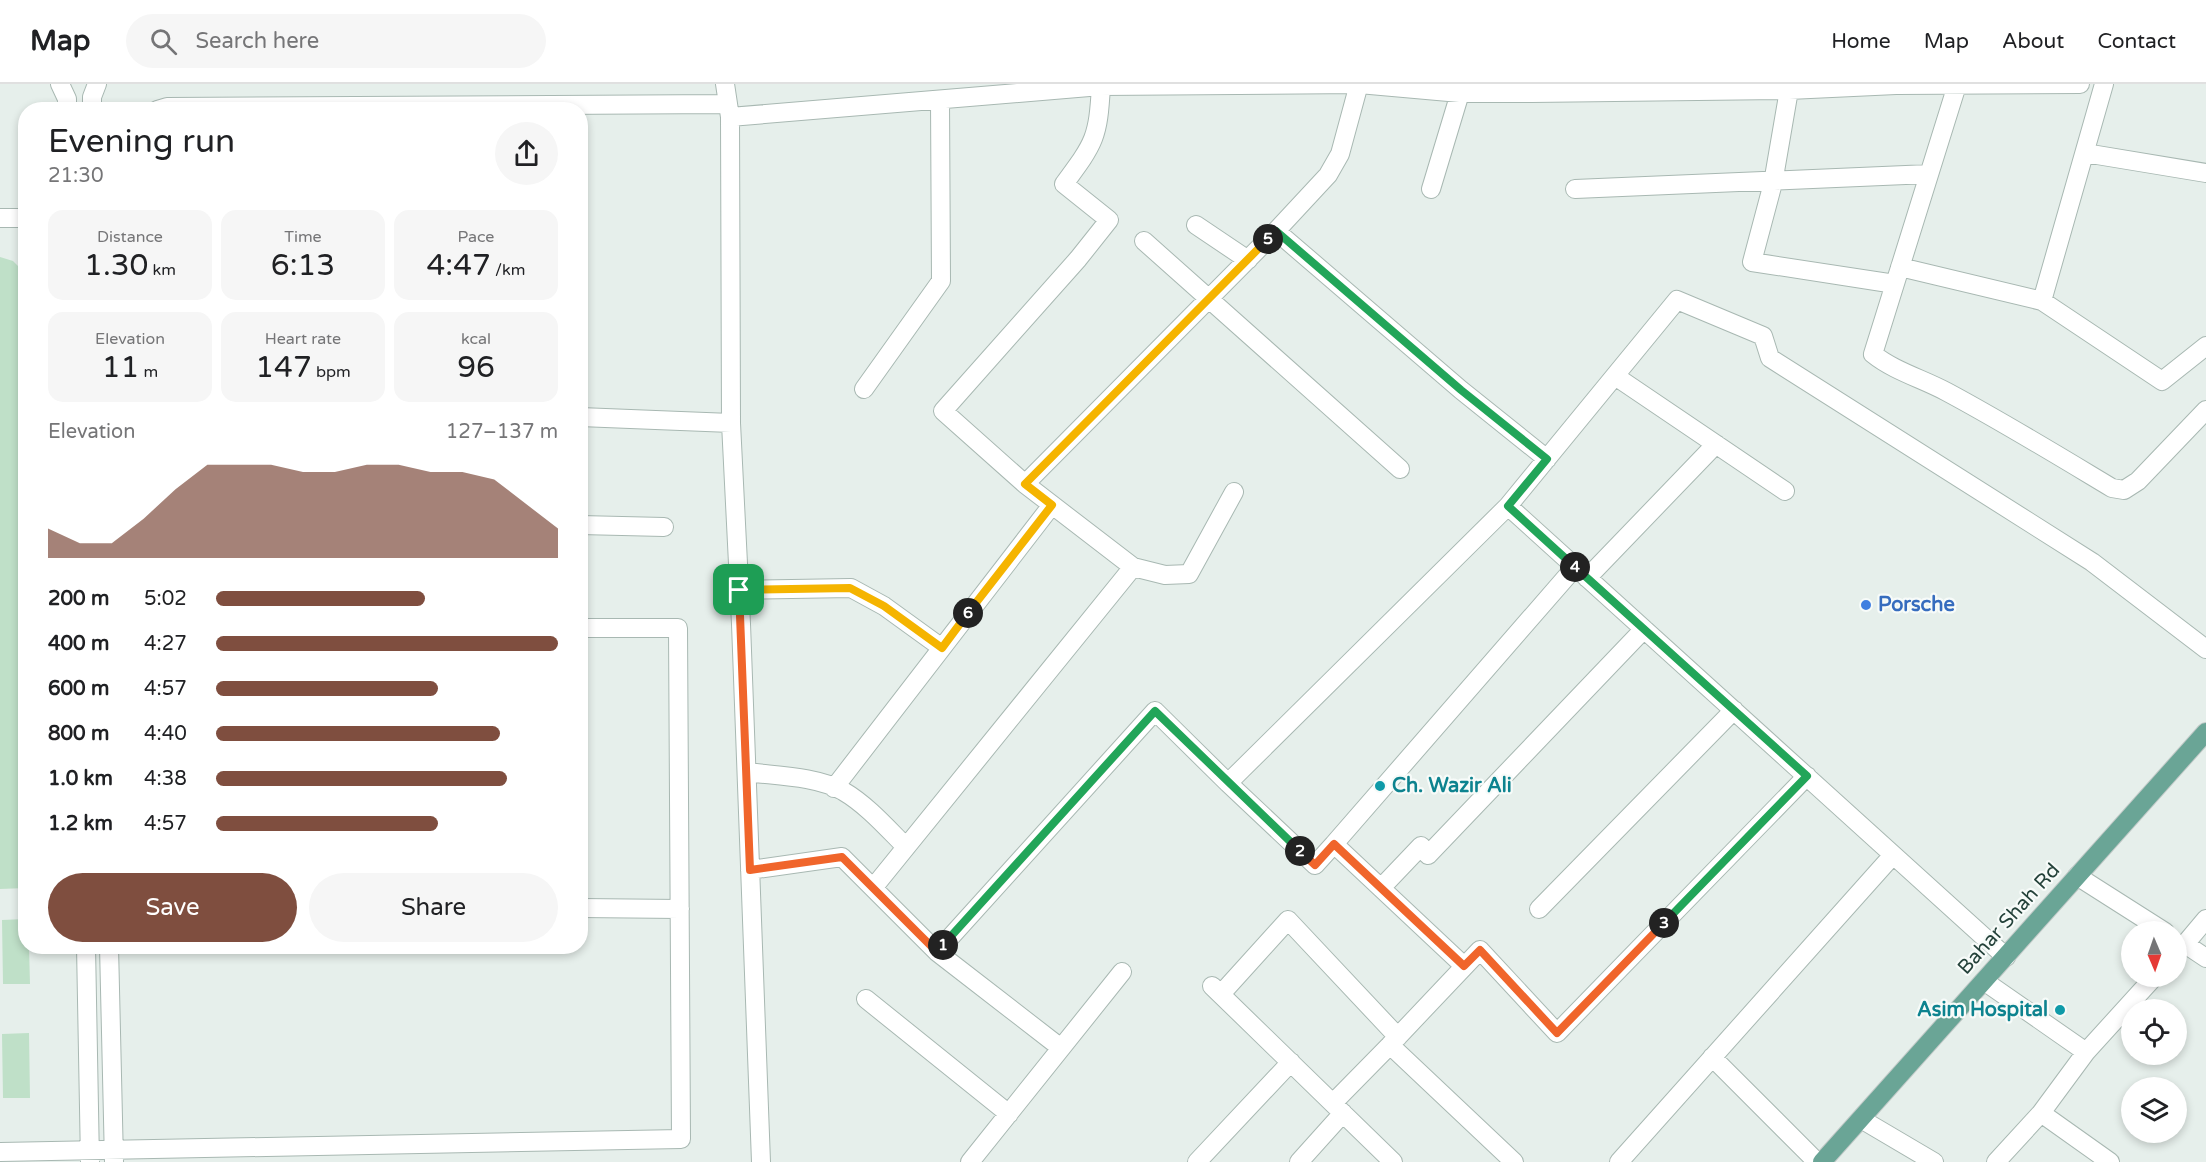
<!DOCTYPE html>
<meta charset="utf-8">
<style>
:root{--surface:#fff;--page:#f6f6f6;--text:#202124;--muted:#757577;--line:#e0e0e0;--accent:#7f4e3f}
body{margin:0;font-family:"Varela Round",sans-serif;background:var(--page);color:var(--text);height:100vh;display:flex;flex-direction:column;font-size:22px;white-space:nowrap}
*{box-sizing:border-box;margin:0}
p{font-size:20px;color:var(--muted)}
.icon{flex:none;width:33px;height:33px;fill:none;stroke:currentColor;stroke-width:2;stroke-linecap:round;stroke-linejoin:round}
.map{position:relative;flex:1;overflow:hidden}
.sheet{position:absolute;left:18px;top:18px;width:570px;height:852px;display:flex;flex-direction:column;background:var(--surface);border-radius:24px;box-shadow:0 3px 9px #0003}
.sheet>*{flex:none}
.needle{width:39px;rotate:178deg}
.fabs{position:absolute;left:2121px;top:837px;display:grid;gap:12px}
.fabs a{display:grid;place-items:center;width:66px;height:66px;border-radius:50%;background:var(--surface);box-shadow:0 3px 9px #0003;font-size:30px}
.pin{position:absolute;display:grid;place-items:center;width:51px;height:51px;color:#fff;margin:-26px;border-radius:12px;box-shadow:0 3px 9px #0006}
.km{position:absolute;width:30px;height:30px;margin:-15px;border-radius:50%;background:#222;color:#fff;font-size:16px;line-height:30px;text-align:center}
.round{display:grid;place-items:center;flex:none;width:63px;height:63px;border-radius:32px;background:var(--page)}
.headline{display:flex;align-items:center;justify-content:space-between;height:102px;padding:0 30px}
h1{font-size:33px;font-weight:600;line-height:45px}
.figures{display:grid;grid-template-columns:repeat(3,1fr);gap:9px;height:102px;padding:6px 30px}
.figures div{display:grid;align-content:center;border-radius:15px;background:var(--page);text-align:center}
.figures b{font-size:30px;font-weight:600}
.figures small{font-size:16px;font-weight:400}
.figures p{font-size:16px}
.chart{height:168px;padding:12px 30px}
.chart p{display:flex;justify-content:space-between}
.chart svg{width:100%;height:108px;margin-top:6px;fill:var(--accent);opacity:.7}
.button{display:flex;gap:12px;margin-top:auto;padding:12px 30px}
.button a{flex:1;height:69px;border-radius:36px;background:var(--accent);color:#fff;font-size:24px;font-weight:600;line-height:69px;text-align:center}
.button a+a{background:var(--page);color:var(--text)}
ul{padding:0 30px;list-style:none;font-size:20px}
li{display:grid;grid-template-columns:96px 72px 1fr;align-items:center;height:45px}
li i{height:15px;border-radius:8px;background:var(--accent)}
header{display:flex;align-items:center;gap:36px;box-sizing:border-box;height:84px;padding:0 30px;background:var(--surface);border-bottom:2px solid var(--line)}
header strong{font-size:28px}
nav{display:flex;gap:33px;margin-inline-start:auto;font-size:21px}
.search{width:420px;height:54px;background:var(--page);display:flex;align-items:center;gap:15px;box-sizing:border-box;padding:0 21px;border-radius:33px;color:var(--muted);font-size:22px}
.map>svg:first-child{display:block}
</style>
<header>
<strong>Map</strong>
<div class="search"><svg class="icon" aria-label="search" viewBox="0 0 24 24"><circle cx="10" cy="10" r="6"/><path d="M15 15l6 6"/></svg>Search here</div>
<nav><a>Home</a><a>Map</a><a>About</a><a>Contact</a></nav>
</header>
<div class="map">
<svg width="2206" height="1078" viewBox="0 0 2206 1078">
<rect width="100%" height="100%" fill="#e6efeb"/>
<path fill="#bfe0c8" d="M0 173 13 177 26 190V804L0 805Z
M25 835 26 862 29 863 30 900H3L2 836Z
M29 949 30 1014H3L2 950Z"/>
<g fill="none" stroke-linecap="round" stroke-linejoin="round">
<g stroke="#a8b8b2" stroke-width="20">
<path id="minor" d="M60 0 67 15V26
M725 0 730 33 731 339 741 540 761 1078
M1359 0 1340 70 1328 91 1276 147 1461 306 1547 375
M1957 1 1873 270C1894 287 1923 295 1947 308 2003 338 2057 371 2112 404L2124 406 2138 397 2206 326
M1101 2C1098 54 1095 58 1064 100L1109 136 1078 175 943 327 1025 400 1276 147
M1789 6 1773 99 1752 178 1895 200
M92 26V13L97 0
M157 26 167 23 726 20
M730 33 1101 2 1359 0 1460 9H1532L1789 6 1896 1 2080 0
M2085 69 2206 89
M1431 105 1460 9
M1575 105 1929 90
M0 134H26
M1196 141 1248 176
M1144 157 1400 385
M1900 183 2042 217 2162 297 2206 262
M2042 217 2104 0
M1615 292 1785 407
M864 305 941 197 940 16
M580 333 731 339
M580 441 664 443
M1133 483 1165 491 1189 490 1234 408
M1587 494 1716 360
M739 506 851 504 884 522 942 564
M747 688C777 692 815 692 843 707 867 721 887 744 906 763
M834 704 1052 421
M1334 760 1315 781 1228 699 1508 422
M750 786 842 773 937 868 1061 964
M2077 792 2165 848
M873 804 1133 483 1025 400
M1381 804 1421 762 1428 771 1644 545
M580 824 680 825
M1539 825 1734 626
M2206 835 2185 860 2206 874
M86 862 90 1078
M109 862 114 1078
M937 868 1155 627 1228 699
M2006 873 1508 422 1677 216 1763 252 1770 274 2092 478 2206 565
M1464 882 1334 760 1575 483
M1984 897 2086 968 2155 892
M1212 902 1393 1078
M1221 910 1288 836 1398 953
M866 915 1009 1030
M1390 961 1480 866 1557 949 1807 692
M1712 973 1817 1078
M1333 1019 1390 961 1514 1078
M2041 1029 2110 1078
M1861 1035 1934 1078
M0 1068 681 1055 678 544H580
M970 1078 1122 888
M1197 1078 1291 978
M1299 1078 1343 1029
M1619 1078 1893 771
M1996 1078 2041 1029 2086 968"/>
</g>
<g stroke="#c2cac8" stroke-width="20">
<path id="major" d="M1822 1078 2206 648"/>
</g>
<use href="#minor" stroke="#fff" stroke-width="18"/>
<use href="#major" stroke="#6aa596" stroke-width="18"/>
</g>
<g fill="none" stroke-linecap="round" stroke-linejoin="round">
<g stroke="#fff" stroke-width="12">
<path id="split-1" d="M739 506 750 786 842 773 937 868 943 861"/>
</g>
<g stroke="#fff" stroke-width="12">
<path id="split-2" d="M943 861 1155 627 1300 767"/>
</g>
<g stroke="#fff" stroke-width="12">
<path id="split-3" d="M1300 767 1315 781 1334 760 1464 882 1480 866 1557 949 1664 839"/>
</g>
<g stroke="#fff" stroke-width="12">
<path id="split-4" d="M1575 483 1807 692 1664 839"/>
</g>
<g stroke="#fff" stroke-width="12">
<path id="split-5" d="M1268 155 1276 147 1461 306 1547 375 1508 422 1575 483"/>
</g>
<g stroke="#fff" stroke-width="12">
<path id="split-6" d="M968 529 1052 421 1025 400 1268 155"/>
</g>
<g stroke="#fff" stroke-width="12">
<path id="split-7" d="M739 506 850 504 884 522 942 564 968 529"/>
</g>
<use href="#split-1" stroke="#f0652b" stroke-width="8"/>
<use href="#split-2" stroke="#22a559" stroke-width="8"/>
<use href="#split-3" stroke="#f0652b" stroke-width="8"/>
<use href="#split-4" stroke="#22a559" stroke-width="8"/>
<use href="#split-5" stroke="#22a559" stroke-width="8"/>
<use href="#split-6" stroke="#f5b400" stroke-width="8"/>
<use href="#split-7" stroke="#f5b400" stroke-width="8"/>
</g>
<circle fill="#3f7fe0" stroke="#f7fbf9" stroke-width="2" cx="1866" cy="521" r="6"/>
<g fill="#0f9aa8" stroke="#f7fbf9" stroke-width="2">
<circle cx="1380" cy="702" r="6"/>
<circle cx="2060" cy="926" r="6"/>
</g>
<g text-anchor="middle" dominant-baseline="central" stroke-width="4.5" stroke-linejoin="round" paint-order="stroke">
<g font-size="20" font-weight="bold" fill="#366cbe" stroke="#f7fbf9" text-anchor="start">
<text x="1878" y="521">Porsche</text>
</g>
<g font-size="20" font-weight="bold" fill="#0d838f" stroke="#f7fbf9" text-anchor="start">
<text x="1392" y="702">Ch. Wazir Ali</text>
<text x="2048" y="926" text-anchor="end">Asim Hospital</text>
</g>
<g font-size="20" fill="#24423a" stroke="#f7fbf9">
<text transform="translate(2009 835) rotate(-48)">Bahar Shah Rd</text>
</g>
</g>
</svg>
<div class="fabs">
<a><svg class="needle" viewBox="-14 -14 28 28"><path d="M0-13l5 13h-10z" fill="#e53935"/><path d="M0 13l5-13h-10z" fill="#757577"/></svg></a>
<a><svg class="icon" aria-label="locate" viewBox="0 0 24 24"><circle cx="12" cy="12" r="6"/><path d="M12 2v4M12 18v4M2 12h4M18 12h4"/></svg></a>
<a><svg class="icon" aria-label="layers" viewBox="0 0 24 24"><path d="M12 4l9 5-9 5-9-5zM3 14l9 5 9-5"/></svg></a>
</div>
<div class="pin" style="left:739px;top:506px;background:#1e9e55"><svg class="icon" aria-label="arrive" viewBox="0 0 24 24"><path d="M6 21V4h12l-3 4 3 4H6"/></svg></div>
<b class="km" style="left:943px;top:861px">1</b>
<b class="km" style="left:1300px;top:767px">2</b>
<b class="km" style="left:1664px;top:839px">3</b>
<b class="km" style="left:1575px;top:483px">4</b>
<b class="km" style="left:1268px;top:155px">5</b>
<b class="km" style="left:968px;top:529px">6</b>
<section class="sheet">
<div class="headline"><div><h1>Evening run</h1><p>21:30</p></div><a class="round"><svg class="icon" aria-label="share" viewBox="0 0 24 24"><path d="M12 15V3M7 8l5-5 5 5M5 13v7h14v-7"/></svg></a></div>
<div class="figures">
<div><p>Distance</p><b>1.30<small> km</small></b></div>
<div><p>Time</p><b>6:13</b></div>
<div><p>Pace</p><b>4:47<small> /km</small></b></div>
</div>
<div class="figures">
<div><p>Elevation</p><b>11<small> m</small></b></div>
<div><p>Heart rate</p><b>147<small> bpm</small></b></div>
<div><p>kcal</p><b>96</b></div>
</div>
<div class="chart"><p><span>Elevation</span>127–137 m</p>
<svg viewBox="0 0 160 44" preserveAspectRatio="none"><path d="M0 44V32L10 38L20 38L30 28L40 16L50 6L60 6L70 6L80 9L90 9L100 6L110 6L120 9L130 9L140 12L150 22L160 32V44z"/></svg>
</div>
<ul>
<li><b>200 m</b>5:02<i style="width:61%"></i></li>
<li><b>400 m</b>4:27<i style="width:100%"></i></li>
<li><b>600 m</b>4:57<i style="width:65%"></i></li>
<li><b>800 m</b>4:40<i style="width:83%"></i></li>
<li><b>1.0 km</b>4:38<i style="width:85%"></i></li>
<li><b>1.2 km</b>4:57<i style="width:65%"></i></li>
</ul>
<div class="button"><a>Save</a><a>Share</a></div>
</section>
</div>
